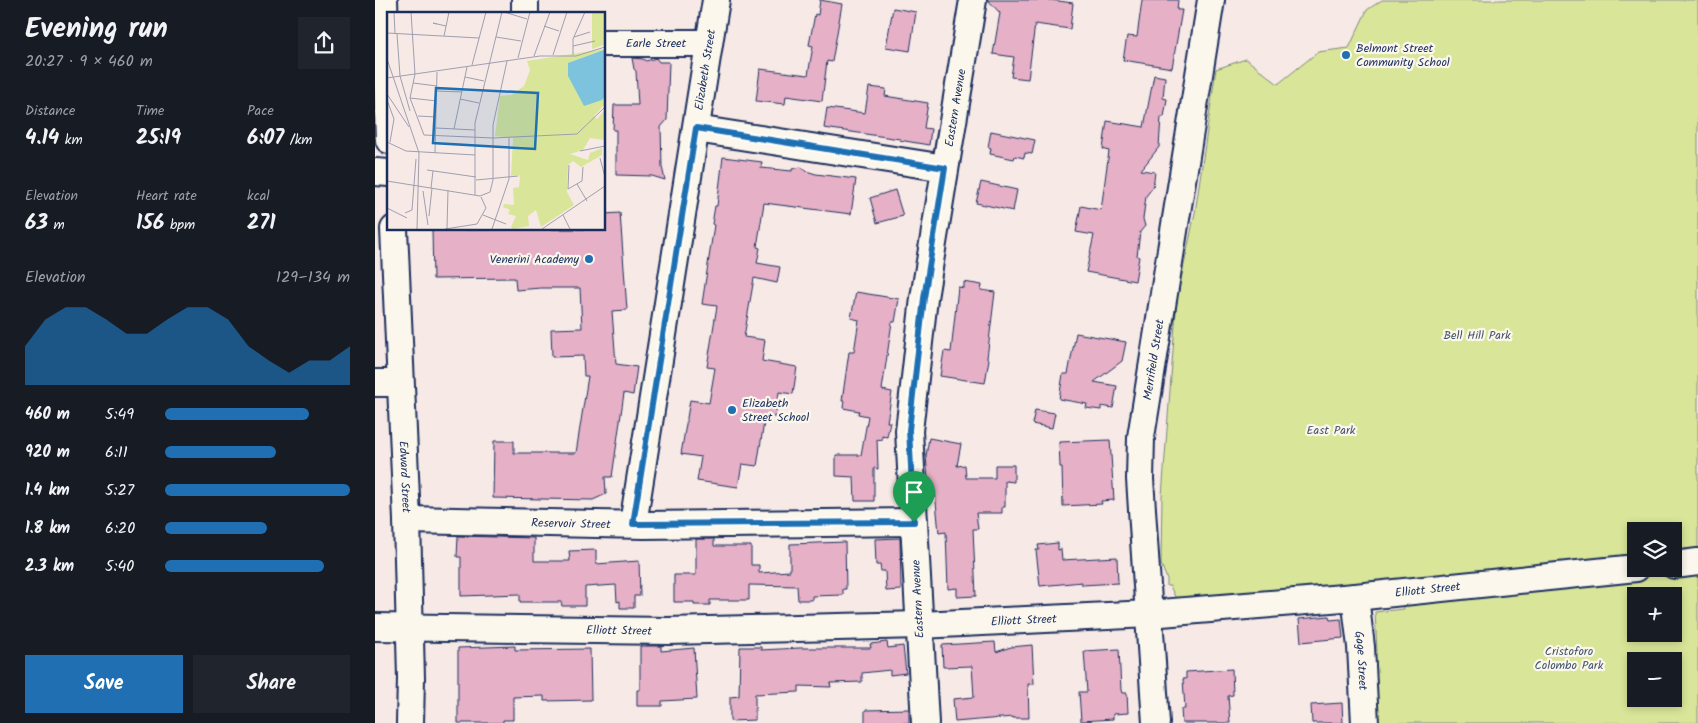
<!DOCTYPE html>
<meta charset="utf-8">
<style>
:root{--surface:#171b24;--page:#20242c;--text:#f1f3f6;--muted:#9ea1a6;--accent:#1f6fb2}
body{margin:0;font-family:Kalam,sans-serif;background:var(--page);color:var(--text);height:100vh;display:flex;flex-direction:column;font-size:19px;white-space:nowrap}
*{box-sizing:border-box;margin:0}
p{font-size:16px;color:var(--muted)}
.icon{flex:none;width:28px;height:28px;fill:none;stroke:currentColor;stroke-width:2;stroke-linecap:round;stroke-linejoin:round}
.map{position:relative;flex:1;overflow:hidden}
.side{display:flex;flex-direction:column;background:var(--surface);width:375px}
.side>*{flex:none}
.tools{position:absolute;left:1252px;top:522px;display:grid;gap:10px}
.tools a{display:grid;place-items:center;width:55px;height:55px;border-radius:0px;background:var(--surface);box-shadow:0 2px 8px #0003;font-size:25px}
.pin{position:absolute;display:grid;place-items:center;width:42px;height:42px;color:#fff;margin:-51px -21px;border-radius:50% 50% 50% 0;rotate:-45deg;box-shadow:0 0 5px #0007}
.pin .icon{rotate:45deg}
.round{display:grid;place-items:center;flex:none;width:52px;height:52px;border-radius:0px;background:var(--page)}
.headline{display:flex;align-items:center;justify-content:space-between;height:85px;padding:0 25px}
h1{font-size:28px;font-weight:600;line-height:38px}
.figures{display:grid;grid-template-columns:repeat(3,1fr);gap:8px;height:85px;padding:5px 25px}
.figures div{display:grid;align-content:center}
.figures b{font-size:21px;font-weight:600}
.figures small{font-size:14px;font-weight:400}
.figures p{font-size:14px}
.chart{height:140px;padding:10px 25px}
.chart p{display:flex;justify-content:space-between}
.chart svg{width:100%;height:90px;margin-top:5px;fill:var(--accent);opacity:.7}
.cta{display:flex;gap:10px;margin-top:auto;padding:10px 25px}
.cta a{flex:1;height:58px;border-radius:0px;background:var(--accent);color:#fff;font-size:20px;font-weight:600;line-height:58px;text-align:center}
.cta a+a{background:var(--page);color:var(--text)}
ul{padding:0 25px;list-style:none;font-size:16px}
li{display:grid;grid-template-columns:80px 60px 1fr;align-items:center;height:38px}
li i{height:12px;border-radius:6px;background:var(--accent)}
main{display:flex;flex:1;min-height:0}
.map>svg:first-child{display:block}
</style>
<main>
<section class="side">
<div class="headline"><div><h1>Evening run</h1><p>20:27 · 9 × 460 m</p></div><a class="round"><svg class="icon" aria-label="share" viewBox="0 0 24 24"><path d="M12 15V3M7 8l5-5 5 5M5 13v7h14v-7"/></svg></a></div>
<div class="figures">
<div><p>Distance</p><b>4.14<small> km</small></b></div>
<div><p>Time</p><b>25:19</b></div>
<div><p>Pace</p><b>6:07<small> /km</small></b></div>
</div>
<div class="figures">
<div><p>Elevation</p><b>63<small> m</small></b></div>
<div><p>Heart rate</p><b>156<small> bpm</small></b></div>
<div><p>kcal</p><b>271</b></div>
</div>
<div class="chart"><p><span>Elevation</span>129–134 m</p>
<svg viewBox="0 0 160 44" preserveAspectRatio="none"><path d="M0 44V25L10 12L20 6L30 6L40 12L50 19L60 19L70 12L80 6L90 6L100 12L110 25L120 32L130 38L140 32L150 32L160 25V44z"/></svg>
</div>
<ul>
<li><b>460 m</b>5:49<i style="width:78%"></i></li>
<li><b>920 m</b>6:11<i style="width:60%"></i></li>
<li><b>1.4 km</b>5:27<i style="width:100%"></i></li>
<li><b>1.8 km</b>6:20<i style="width:55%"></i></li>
<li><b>2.3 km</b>5:40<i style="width:86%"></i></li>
</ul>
<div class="cta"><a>Save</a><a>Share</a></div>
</section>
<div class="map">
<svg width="1323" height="723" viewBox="0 0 1323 723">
<rect width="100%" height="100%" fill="#f7e9e5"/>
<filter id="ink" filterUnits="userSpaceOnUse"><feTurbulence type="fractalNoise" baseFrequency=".02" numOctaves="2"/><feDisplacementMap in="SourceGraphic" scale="10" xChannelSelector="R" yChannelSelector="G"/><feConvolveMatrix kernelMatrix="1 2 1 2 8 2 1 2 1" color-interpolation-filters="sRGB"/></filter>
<g filter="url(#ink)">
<path fill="#d9e699" stroke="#7a8a7c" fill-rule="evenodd" d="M1007 0H1323V723H999L996 655 1002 651 1000 612 1029 609 1026 595 802 601 795 586H792V579L786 564 787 496 802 298 820 213 841 69 871 59 903 84 943 52 974 48 992 10ZM1261 531H1299V569H1261ZM1261 596H1299V634H1261ZM1261 661H1299V699H1261Z"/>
<path fill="#e6b0c7" stroke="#1b2f5e" d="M445 0 467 4 457 62 452 61 447 101 411 96 410 104 381 101 385 69 433 75 438 46 434 45 440 14 443 15Z
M613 0H676L698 3 695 29 660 24 653 79 636 77 639 57 618 54 625 13Z
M767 0H803L802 10H807L797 68 748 60 752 36 762 37Z
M518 8 541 12 535 51 511 47Z
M257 58 268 59 271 61 281 58 284 62H294L292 120 286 127 287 167 290 180 277 176 241 175V130H238L239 105H263L261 71 259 69Z
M779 75 790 77 788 98 792 99 789 117H786L784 147 766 170 780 172 778 187 771 196 768 219 770 226 765 232 762 256 764 257 760 281 711 272 719 235 701 232 706 206 726 210 734 151 728 149 732 121 769 127Z
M494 87 511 89 510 96 553 103 549 128 556 129 554 145 524 140 525 139 449 128 452 108 490 113Z
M616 131 660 140 657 154 650 153 649 158 640 156 639 159 615 154 616 148 613 147Z
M348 157 387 162 386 168 417 171V169L426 167 431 171 441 174 481 179 476 214 389 203 382 247 385 248 382 263 405 267 402 283 379 278 369 337 390 340 387 361 422 367 418 394 404 392 400 417 390 416 382 466 367 464 363 487 322 481 326 457 306 454 315 400 334 403 340 368 332 367 342 306 327 304 339 225 337 224 340 206H342Z
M606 182 642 190 638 211 601 203Z
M520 190 528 216 502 223 495 198Z
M245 213 252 310 237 311 241 364 262 367 258 395 249 393 237 477H230L231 494 218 500 118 498 119 441H139V453H201L213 376H209L208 356 177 357 176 329 207 328 205 288H166L141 290 140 278 58 279 57 230 229 229V214Z
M589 282 607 285 606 290 620 292 612 358 614 359 610 383 565 376 569 351 576 352 583 287 589 288Z
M481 292 524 299 520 322H517L507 390 517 392 512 422H515L512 437 507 436V440L502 439 503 469 499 468V501H480L479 477 461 476V455H486L493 416 483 414 484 411 468 408 469 401H467L474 352H479L484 320 476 318Z
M701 333 751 342 747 361 719 382 742 386 738 408 726 406V410L711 408 712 404 684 399 688 374H693Z
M660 410 680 413 677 428 657 424Z
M554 438 586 444 582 466 590 465 591 478H620V465H639V482L630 481V507H627V513H601L603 529H598L601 596 582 597V588L573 589 571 532 564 533 560 491H554L551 456Z
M735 440 739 500 726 501 727 504 688 506 687 467H685L684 442Z
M83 536 159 538V561H195L194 551 221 550V564L264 561 265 596H259V608H245V601L242 602 241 585 210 587V606H187L186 602H145V594L86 596V557H82Z
M525 538 526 590 511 591 510 571H506L505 565H501L500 539Z
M321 539H339V546H376V565H384V573L415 571V544L470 542 471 589H468V595L437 596V600H423L422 586 374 585V600H335V605H319V602H299V575H321Z
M683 543V550L686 549 687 560 742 557 743 583 707 585V582L665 586 661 550H664L663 545Z
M954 616 955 620 966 619 968 638 926 642 924 619Z
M512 642 513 648 528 646 531 673 515 675V670L487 673V682L455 683 456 687 424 686V692L380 694V720L355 721V697L364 696 365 647H386V650L424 648H496L495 644Z
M620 642 621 652 636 647 657 645 659 684H653L654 718H638V717L580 722 578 699 599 697 597 666 568 667 567 645Z
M140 646V650L215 649 216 700 169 701V696L138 697V720H128V723H83V648Z
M265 646H286V651L319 648 322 699 287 701V706H262V690H265Z
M744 649 746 690 747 693H752L753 713 738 714V719L706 721 704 692H712L709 651Z
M857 669 858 695 853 696 855 723H807L806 709H810L808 679H811V672Z
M967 703 968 723H937L936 705Z
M534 709V723H490V710Z"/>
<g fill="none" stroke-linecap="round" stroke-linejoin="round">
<g stroke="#1b2f5e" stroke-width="30">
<g id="minor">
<path d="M9 0 14 140"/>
<path d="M150 14V0"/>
<path id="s1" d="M229 43H334"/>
<path d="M321 129 570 168"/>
<path d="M0 172 14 173"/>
<path id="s2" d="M19 229 32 520 36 678 35 723"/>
<path d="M0 383H25"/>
<path id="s3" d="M32 520 269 525 539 522"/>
<path id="s4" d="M258 524 341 0"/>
<path d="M1299 565 1323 562"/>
<path id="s5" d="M980 597 986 647 990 723"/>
<path id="s6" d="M0 627 293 631 545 625 774 614 980 597 1261 568"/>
<path id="s7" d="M550 723 534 431 549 298 598 0"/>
<path id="s8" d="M781 723 765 479 766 437 836 0"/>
</g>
</g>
<use href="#minor" stroke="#fbf7ec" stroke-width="26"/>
</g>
</g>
<g fill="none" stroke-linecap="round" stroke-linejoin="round" filter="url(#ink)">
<g stroke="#fff" stroke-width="10">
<path id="route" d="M321 128 570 168 549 298 534 430 539 522 258 524Z"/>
</g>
<use href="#route" stroke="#1f6fb2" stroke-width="6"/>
</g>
<g fill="#1f6fb2" stroke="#fbf7ec" stroke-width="2">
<circle cx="971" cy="55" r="5"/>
<circle cx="214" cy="259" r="5"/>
<circle cx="357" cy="410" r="5"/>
</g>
<g text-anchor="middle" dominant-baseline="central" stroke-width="4.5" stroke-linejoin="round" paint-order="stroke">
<g font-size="12" fill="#1b2f5e" stroke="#fbf7ec">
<text stroke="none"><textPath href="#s1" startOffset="52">Earle Street</textPath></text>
<text stroke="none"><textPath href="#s4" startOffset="460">Elizabeth Street</textPath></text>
<text stroke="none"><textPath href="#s7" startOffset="619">Eastern Avenue</textPath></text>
<text stroke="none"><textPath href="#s8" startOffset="365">Merrifield Street</textPath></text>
<text stroke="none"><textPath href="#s2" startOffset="248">Edward Street</textPath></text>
<text stroke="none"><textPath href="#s3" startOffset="164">Reservoir Street</textPath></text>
<text stroke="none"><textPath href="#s6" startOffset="1054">Elliott Street</textPath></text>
<text transform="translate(543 599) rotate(-93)">Eastern Avenue</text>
<text stroke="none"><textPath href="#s6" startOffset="649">Elliott Street</textPath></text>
<text stroke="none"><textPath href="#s6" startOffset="244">Elliott Street</textPath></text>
<text stroke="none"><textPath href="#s5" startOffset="64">Gage Street</textPath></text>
</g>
<g font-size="12" fill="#1b2f5e" stroke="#fbf7ec" text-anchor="start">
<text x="981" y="48">Belmont Street<tspan x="981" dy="14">Community School</tspan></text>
<text x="204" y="259" text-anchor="end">Venerini Academy</text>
<text x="367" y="403">Elizabeth<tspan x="367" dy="14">Street School</tspan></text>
</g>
<g font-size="12" fill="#41546a" stroke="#fbf7ec">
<text x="1102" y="335">Bell Hill Park</text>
<text x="956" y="430">East Park</text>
<text x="1194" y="651">Cristoforo<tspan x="1194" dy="14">Colombo Park</tspan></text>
</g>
</g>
<g transform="translate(12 12)">
<rect width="218" height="218" fill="#f7e9e5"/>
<path d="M205 0H217V33L205 37ZM217 37V93L207 104 210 107 217 99V128L203 126 196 138 183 142 201 148 203 141 215 136V143L194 155 186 149 181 153 180 180 187 193 154 215 149 198 141 204 142 214 126 217 124 215 129 204 121 202 123 198 116 195 117 192 127 193 126 176 132 175 133 166 132 163 124 164 126 126 108 124 113 84 124 83 137 74 143 58 140 49Z" fill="#d9e699"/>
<path d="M217 38 218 84 215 88 197 94 181 64V51Z" fill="#7dc3de"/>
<path fill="none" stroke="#9f9faf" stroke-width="1" d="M7 0 8 22M24 0 28 62 23 86 37 123 106 126 190 122 217 96M117 0 140 7M50 12 46 11 59 14M157 14 172 19M0 21 92 26M10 22 13 64M57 24 62 0M109 25 134 29M187 25 203 20M186 34 208 29M166 43 180 0M186 43V27L198 0M147 44 163 0M131 46 143 0M0 47 32 141 30 217M85 53 99 0M13 64 23 99M78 65 97 69M0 66 153 44H189L218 35M26 71 50 74M50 79 75 80M0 82 22 115M23 86 50 89M73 87 92 91M0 88 7 107 3 130M31 104 49 105M49 116 88 118M67 117 80 55M0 130 19 139 88 143M193 139 218 134M48 141 50 60M213 146 218 165M182 153 181 177 195 169 196 155M40 158 89 165M89 168 131 164M0 169 93 184 103 180 106 168V113L120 49M190 172 200 189M44 176 46 159M36 179 41 213M88 183V111L115 0M0 196 20 206M18 201 25 198 29 147M96 203 119 212M176 203 183 217M42 204 45 176M58 217 90 212 99 196 94 185M60 217 61 178M105 217 122 167V126M155 217 218 174"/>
<path fill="#1f6fb2" fill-opacity="0.15" stroke="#1f6fb2" stroke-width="2.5" d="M49 76 151 81 148 137 46 131Z"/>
<rect width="218" height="218" fill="none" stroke="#1b2f5e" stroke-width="2.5"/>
</g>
</svg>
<div class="tools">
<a><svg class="icon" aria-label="layers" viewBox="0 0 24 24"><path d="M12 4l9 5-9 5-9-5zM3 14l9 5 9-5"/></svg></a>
<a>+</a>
<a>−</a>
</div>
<div class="pin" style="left:539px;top:522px;background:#1e9e55"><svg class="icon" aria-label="arrive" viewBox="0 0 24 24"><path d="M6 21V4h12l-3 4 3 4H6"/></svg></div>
</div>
</main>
